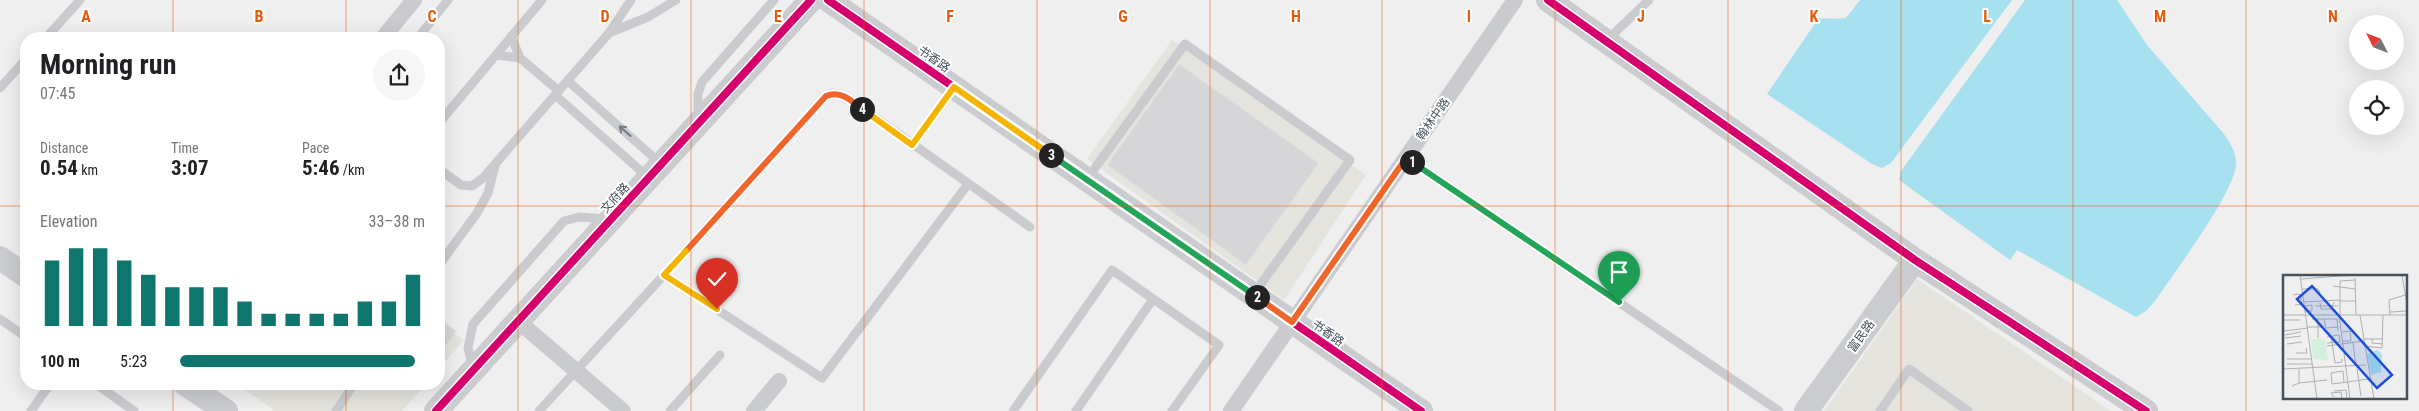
<!DOCTYPE html>
<meta charset="utf-8">
<style>
:root{--surface:#fff;--page:#f6f6f6;--text:#202124;--muted:#757577;--accent:#0f766e}
body{margin:0;font-family:"Roboto Condensed","Noto Sans SC",sans-serif;background:var(--page);color:var(--text);height:100vh;display:flex;flex-direction:column;font-size:19px;white-space:nowrap}
*{box-sizing:border-box;margin:0}
p{font-size:16px;color:var(--muted)}
.icon{flex:none;width:28px;height:28px;fill:none;stroke:currentColor;stroke-width:2;stroke-linecap:round;stroke-linejoin:round}
.map{position:relative;flex:1;overflow:hidden}
.sheet{position:absolute;left:20px;top:32px;width:425px;height:358px;display:flex;flex-direction:column;background:var(--surface);border-radius:20px;box-shadow:0 5px 20px #0002}
.sheet>*{flex:none}
.needle{width:32px;rotate:312deg}
.tools{position:absolute;left:2349px;top:15px;display:grid;gap:10px}
.tools a{display:grid;place-items:center;width:55px;height:55px;border-radius:50%;background:var(--surface);box-shadow:0 5px 20px #0002;font-size:25px}
.pin{position:absolute;display:grid;place-items:center;width:42px;height:42px;color:#fff;margin:-51px -21px;border-radius:50% 50% 50% 0;rotate:-45deg;box-shadow:0 0 5px #0007}
.pin .icon{rotate:45deg}
.km{position:absolute;width:25px;height:25px;margin:-12px;border-radius:50%;background:#222;color:#fff;font-size:14px;line-height:25px;text-align:center}
.round{display:grid;place-items:center;flex:none;width:52px;height:52px;border-radius:26px;background:var(--page)}
.overview{display:flex;align-items:center;justify-content:space-between;height:85px;padding:0 20px}
h1{font-size:28px;font-weight:700;line-height:38px}
.stats{display:grid;grid-template-columns:repeat(3,1fr);gap:8px;height:85px;padding:5px 20px}
.stats div{display:grid;align-content:center}
.stats b{font-size:21px;font-weight:700}
.stats small{font-size:14px;font-weight:400}
.stats p{font-size:14px}
.chart{height:140px;padding:10px 20px}
.chart p{display:flex;justify-content:space-between}
.chart svg{width:100%;height:90px;margin-top:5px;stroke:var(--accent);stroke-width:6}
ul{padding:0 20px;list-style:none;font-size:16px}
li{display:grid;grid-template-columns:80px 60px 1fr;align-items:center;height:38px}
li i{height:12px;border-radius:6px;background:var(--accent)}
.map>svg:first-child{display:block}
</style>
<div class="map">
<svg width="2419" height="411" viewBox="0 0 2419 411">
<rect width="100%" height="100%" fill="#f0efef"/>
<path fill="#e5e3dd" d="M1172 40 1366 175 1284 300 1087 159Z
M1917 279 2111 411H1824Z
M439 322 464 340 439 369Z
M236 384H426L402 411H276Z"/>
<path fill="#a7e0ee" d="M1860 0H2012L1891 163 1882 168 1872 164 1767 94 1818 19C1828 17 1836 20 1846 18Z
M2025 0H2117L2147 45 2224 134C2230 143 2238 155 2236 166 2232 196 2174 273 2155 301L2146 311 2136 317 2017 250 2010 260 1899 180 1901 171Z"/>
<path fill="#d6d6d8" stroke="#e1e1e2" d="M1179 64 1319 163 1246 265 1107 165Z
M439 319 456 331 439 356Z"/>
<g fill="none" stroke-linecap="round" stroke-linejoin="round">
<path stroke="#c9cbce" stroke-width="9" d="M609 33 648 17 676 0
M511 36 520 58
M45 39 80 0
M417 39 448 0
M1606 41 1649 0
M496 55 520 58 559 91
M568 81 661 164
M0 88 26 59
M555 95 649 178
M698 116V94L702 82 774 0
M439 123 542 0
M912 145 954 88
M1406 158 1779 411
M439 169 461 185 472 186 483 178 609 33 631 0
M1087 179 1185 44 1350 160 1253 295
M439 265 477 213 488 193 495 166
M664 275 826 96 833 93 849 99 1030 227
M0 319 26 337
M473 367 468 348 473 324 564 221 579 217 606 219
M96 384 134 411
M207 398 216 384
M31 411 50 384
M336 411 354 384
M539 411 664 275 822 378 968 184
M670 411 720 355
M1013 411 1112 270 1219 345 1172 411
M1076 411 1153 299
M1880 411 1909 369 1968 411"/>
<path stroke="#c9cbce" stroke-width="16" d="M382 39 414 0
M518 321 623 411
M754 411 779 381
M1231 411 1515 0"/>
<path stroke="#caccd0" stroke-width="24" d="M828 0 1421 411
M1548 0 1915 260 2146 411
M0 258 26 276
M185 384 226 411
M436 411 811 0
M1806 411 1915 260"/>
<g stroke="#fff" stroke-width="11">
<path id="cycleway" d="M828 0 1421 411
M1548 0 1915 260 2146 411
M436 411 811 0"/>
</g>
<use href="#cycleway" stroke="#d6006c" stroke-width="8"/>
</g>
<defs><path id="oneway-shaft" d="M-6 0H5M1.5-3L5.5 0L1.5 3" fill="none" stroke-width="1.6" stroke-linecap="round" stroke-linejoin="round" transform="scale(1.25)"/></defs>
<use stroke="#747c84" href="#oneway-shaft" transform="translate(625 131) rotate(-139)"/>
<g fill="none" stroke-linecap="round" stroke-linejoin="round">
<g stroke="#fff" stroke-width="10">
<path id="split-1" d="M1412 162 1619 302"/>
</g>
<g stroke="#fff" stroke-width="10">
<path id="split-2" d="M1257 297 1292 322 1406 158 1412 162"/>
</g>
<g stroke="#fff" stroke-width="10">
<path id="split-3" d="M1051 155 1257 297"/>
</g>
<g stroke="#fff" stroke-width="10">
<path id="split-4" d="M862 109 912 145 954 87 1051 155"/>
</g>
<g stroke="#fff" stroke-width="10">
<path id="split-5" d="M686 251 826 96C840 90 851 100 862 109"/>
</g>
<g stroke="#fff" stroke-width="10">
<path id="split-6" d="M686 251 664 275 717 309"/>
</g>
<use href="#split-1" stroke="#22a559" stroke-width="6"/>
<use href="#split-2" stroke="#f0652b" stroke-width="6"/>
<use href="#split-3" stroke="#22a559" stroke-width="6"/>
<use href="#split-4" stroke="#f5b400" stroke-width="6"/>
<use href="#split-5" stroke="#f0652b" stroke-width="6"/>
<use href="#split-6" stroke="#f5b400" stroke-width="6"/>
</g>
<path fill="none" stroke="#e8590c" stroke-width="1" stroke-opacity="0.55" d="M173 0V39M346 0V39M518 0V411M691 0V411M864 0V411M1037 0V411M1210 0V411M1382 0V411M1555 0V411M1728 0V411M1901 0V411M2073 0V411M2246 0V411M0 206H26M439 206H2419M173 384V411M346 384V411"/>
<g text-anchor="middle" dominant-baseline="central" stroke-width="4" stroke-linejoin="round" paint-order="stroke">
<g font-size="12" fill="#46525c" stroke="#fff">
<text transform="translate(934 59) rotate(35)">书香路</text>
<text transform="translate(1433 119) rotate(-55)">翰林中路</text>
<text transform="translate(615 198) rotate(-48)">文府路</text>
<text transform="translate(1328 333) rotate(35)">书香路</text>
<text transform="translate(1861 336) rotate(-54)">富民路</text>
</g>
</g>
<g transform="translate(2283 275)">
<rect width="124" height="124" fill="#f0efef"/>
<path d="M28 64H42L45 85 30 84Z" fill="#d3efdd"/>
<path d="M94 75 99 79 98 97 88 100 84 79Z" fill="#a7e0ee"/>
<path fill="none" stroke="#acb0b4" stroke-width="1" d="M17 0 34 124M119 0 124 29M72 3 73 40M18 4 70 0M50 11 72 14M19 14H35L37 18M10 20 17 19 19 29 12 30M57 26H73M21 27 57 25M37 28 38 34H48L51 27M22 31 29 30V36L22 37M32 31H55M107 37 124 36M0 40H124M56 40 67 124M57 40V6L72 5M77 40 91 124M107 40 106 25 122 20M35 43V63M29 44H41L43 53 55 52M41 44H54L55 56M0 45H17M24 52H41M1 56 25 53M59 57 67 56 68 66H60M2 60 18 57M48 61 52 88 59 87V84M2 63 18 61M80 64H100M89 64V68L100 69M44 68 57 67 56 60 44 62M70 68 73 91M4 69 19 67M44 71 80 66M81 71 99 73 100 40M13 78H24L23 73M4 84H28M4 89H29M0 94 83 90M74 94 78 121M61 107 60 96 48 98 49 109 65 107 85 104M16 108 44 105M9 111 16 108V94M51 116 63 115 64 124M51 122 48 118 58 117 59 124"/>
<path fill="#1d4ed8" fill-opacity="0.15" stroke="#1d4ed8" stroke-width="2.5" d="M29 11 109 100 94 113 14 24Z"/>
<rect width="124" height="124" fill="none" stroke="#46525c" stroke-width="2.5"/>
</g>
<g font-size="16" text-anchor="middle" font-weight="bold" fill="#e8590c" stroke="#fff" stroke-width="4" stroke-linejoin="round" paint-order="stroke">
<text x="86" y="22">A</text>
<text x="259" y="22">B</text>
<text x="432" y="22">C</text>
<text x="605" y="22">D</text>
<text x="778" y="22">E</text>
<text x="950" y="22">F</text>
<text x="1123" y="22">G</text>
<text x="1296" y="22">H</text>
<text x="1469" y="22">I</text>
<text x="1641" y="22">J</text>
<text x="1814" y="22">K</text>
<text x="1987" y="22">L</text>
<text x="2160" y="22">M</text>
<text x="2333" y="22">N</text>
</g>
</svg>
<div class="tools">
<a><svg class="needle" viewBox="-14 -14 28 28"><path d="M0-13l5 13h-10z" fill="#e53935"/><path d="M0 13l5-13h-10z" fill="#757577"/></svg></a>
<a><svg class="icon" aria-label="locate" viewBox="0 0 24 24"><circle cx="12" cy="12" r="6"/><path d="M12 2v4M12 18v4M2 12h4M18 12h4"/></svg></a>
</div>
<div class="pin" style="left:1619px;top:302px;background:#1e9e55"><svg class="icon" aria-label="arrive" viewBox="0 0 24 24"><path d="M6 21V4h12l-3 4 3 4H6"/></svg></div>
<div class="pin" style="left:717px;top:309px;background:#d93025"><svg class="icon" aria-label="check" viewBox="0 0 24 24"><path d="M5 12l5 5 9-10"/></svg></div>
<b class="km" style="left:1412px;top:162px">1</b>
<b class="km" style="left:1257px;top:297px">2</b>
<b class="km" style="left:1051px;top:155px">3</b>
<b class="km" style="left:862px;top:109px">4</b>
<section class="sheet">
<div class="overview"><div><h1>Morning run</h1><p>07:45</p></div><a class="round"><svg class="icon" aria-label="share" viewBox="0 0 24 24"><path d="M12 15V3M7 8l5-5 5 5M5 13v7h14v-7"/></svg></a></div>
<div class="stats">
<div><p>Distance</p><b>0.54<small> km</small></b></div>
<div><p>Time</p><b>3:07</b></div>
<div><p>Pace</p><b>5:46<small> /km</small></b></div>
</div>
<div class="chart"><p><span>Elevation</span>33–38 m</p>
<svg viewBox="0 0 160 44" preserveAspectRatio="none"><path d="M5 44V12M15 44V6M25 44V6M35 44V12M45 44V19M55 44V25M65 44V25M75 44V25M85 44V32M95 44V38M105 44V38M115 44V38M125 44V38M135 44V32M145 44V32M155 44V19"/></svg>
</div>
<ul>
<li><b>100 m</b>5:23<i style="width:96%"></i></li>
</ul>
</section>
</div>
